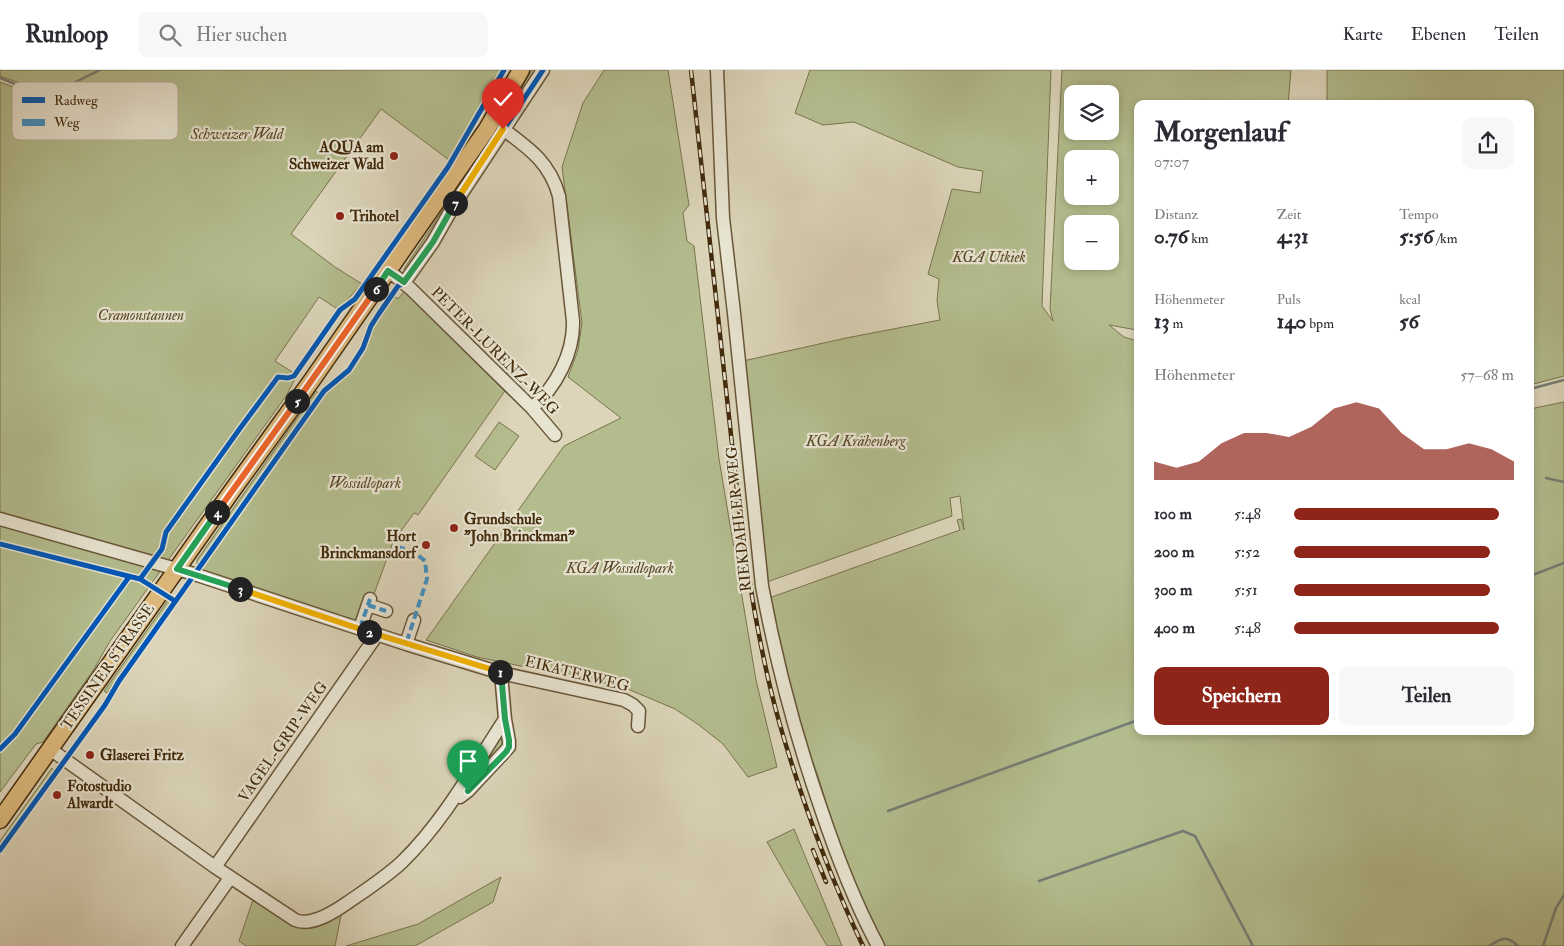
<!DOCTYPE html>
<html lang="de">
<meta charset="utf-8">
<style>
:root{--surface:#fff;--page:#f7f7f7;--text:#2b2b33;--muted:#7c7c81;--line:#e1e1e2;--accent:#8f2418}
body{margin:0;font-family:"IM FELL Double Pica",serif;background:var(--page);color:var(--text);height:100vh;display:flex;flex-direction:column;font-size:19px;white-space:nowrap}
*{box-sizing:border-box;margin:0}
p{font-size:16px;color:var(--muted)}
.icon{flex:none;width:28px;height:28px;fill:none;stroke:currentColor;stroke-width:2;stroke-linecap:round;stroke-linejoin:round}
.map{position:relative;flex:1;overflow:hidden}
.drawer{position:absolute;left:1134px;top:30px;width:400px;height:635px;display:flex;flex-direction:column;background:var(--surface);border-radius:10px;box-shadow:0 2px 8px #0003}
.drawer>*{flex:none}
.controls{position:absolute;left:1064px;top:15px;display:grid;gap:10px}
.controls a{display:grid;place-items:center;width:55px;height:55px;border-radius:10px;background:var(--surface);box-shadow:0 2px 8px #0003;font-size:25px}
.pin{position:absolute;display:grid;place-items:center;width:42px;height:42px;color:#fff;margin:-51px -21px;border-radius:50% 50% 50% 0;rotate:-45deg;box-shadow:0 0 5px #0007}
.pin .icon{rotate:45deg}
.km{position:absolute;width:25px;height:25px;margin:-12px;border-radius:50%;background:#222;color:#fff;font-size:14px;line-height:25px;text-align:center}
.round{display:grid;place-items:center;flex:none;width:52px;height:52px;border-radius:10px;background:var(--page)}
.head{display:flex;align-items:center;justify-content:space-between;height:85px;padding:0 20px}
h1{font-size:28px;font-weight:700;line-height:38px}
.stats{display:grid;grid-template-columns:repeat(3,1fr);gap:8px;height:85px;padding:5px 20px}
.stats div{display:grid;align-content:center}
.stats b{font-size:21px;font-weight:700}
.stats small{font-size:14px;font-weight:400}
.stats p{font-size:14px}
.chart{height:140px;padding:10px 20px}
.chart p{display:flex;justify-content:space-between}
.chart svg{width:100%;height:90px;margin-top:5px;fill:var(--accent);opacity:.7}
.cta{display:flex;gap:10px;margin-top:auto;padding:10px 20px}
.cta a{flex:1;height:58px;border-radius:10px;background:var(--accent);color:#fff;font-size:20px;font-weight:700;line-height:58px;text-align:center}
.cta a+a{background:var(--page);color:var(--text)}
ul{padding:0 20px;list-style:none;font-size:16px}
li{display:grid;grid-template-columns:80px 60px 1fr;align-items:center;height:38px}
li i{height:12px;border-radius:6px;background:var(--accent)}
header{display:flex;align-items:center;gap:30px;box-sizing:border-box;height:70px;padding:0 25px;background:var(--surface);border-bottom:1px solid var(--line)}
header strong{font-size:24px}
nav{display:flex;gap:28px;margin-inline-start:auto;font-size:18px}
.search{width:350px;height:45px;background:var(--page);display:flex;align-items:center;gap:12px;box-sizing:border-box;padding:0 18px;border-radius:10px;color:var(--muted);font-size:19px}
.map>svg:first-child{display:block}
</style>
<header>
<strong>Runloop</strong>
<div class="search"><svg class="icon" aria-label="search" viewBox="0 0 24 24"><circle cx="10" cy="10" r="6"/><path d="M15 15l6 6"/></svg>Hier suchen</div>
<nav><a>Karte</a><a>Ebenen</a><a>Teilen</a></nav>
</header>
<div class="map">
<svg width="1564" height="876" viewBox="0 0 1564 876">
<rect width="100%" height="100%" fill="#dcd5ba"/>
<filter id="stains"><feTurbulence type="fractalNoise" baseFrequency=".004" numOctaves="4"/><feColorMatrix values="0 0 0 0 .2 0 0 0 0 .09 0 0 0 0 .02 0 0 0 .5 -.17"/></filter>
<radialGradient id="worn" r=".72"><stop offset=".6" stop-color="#630" stop-opacity="0"/><stop offset="1" stop-color="#630" stop-opacity=".3"/></radialGradient>
<path fill="#b3bc8d" stroke="#7a744c" fill-rule="evenodd" d="M0 0H501L449 90 381 39 291 164 335 197 362 214 346 231 339 240 319 227 275 291 297 305 286 326 110 571 94 599 43 672 36 674 0 722V12L27 22 51 27 52 30 64 14 53 19 39 20 0 6Z
M506 0H508L493 26 468 64Z
M532 0H538L405 205 404 199 500 53Z
M604 0H668L689 135 683 143 687 171 694 176 719 389 756 610 777 697 748 707 723 674 699 655 675 639 623 617 477 587 426 570 564 376 621 348 568 307 578 280 582 253 562 97 583 33Z
M810 0H1051L1042 236 1053 251 1050 239 1062 0H1291L1288 34H1138L1137 260 1109 255 1124 267 1137 271 1138 661H1530V339L1564 332V876H884L850 801 832 752 818 706 798 652 769 528 960 460 957 450 961 449 964 460 960 426 950 428 952 446 767 512 743 291 846 268 940 250 937 231 939 209 928 204 952 119 980 123 983 101 958 97 854 52 823 55 795 43ZM1072 24H1110V61H1072ZM1072 89H1110V126H1072ZM1072 154H1110V191H1072Z
M1327 0H1564V306L1530 315V34H1327Z
M407 218 507 318 418 445 414 443 393 472 362 557 202 503 200 499 320 329 351 300 364 281 379 246 393 225 398 229Z
M316 321 319 324 197 496V490Z
M499 352 519 366 495 400 475 386Z
M169 529 171 532 107 623 104 621Z
M502 661 503 680 465 715Z
M52 698 54 700 0 777V771Z
M794 759 842 876H827L767 772Z
M501 807 493 832 415 876H346L418 854Z
M255 824 295 850 342 840 335 876H246L239 871Z"/>
<g fill="none" stroke-linecap="round" stroke-linejoin="round">
<path stroke="#757e75" stroke-width="2.5" d="M0 8 35 22H55L100 0
M1530 319 1564 310
M1546 408 1564 412
M1530 506 1564 493
M888 741 1138 650
M1039 811 1183 761 1195 766 1253 876
M1489 876C1502 868 1506 865 1518 876
M1543 876 1556 838 1564 825"/>
<g stroke="#685638" stroke-width="15">
<path id="minor" d="M717 0 723 148 734 243 762 516C776 591 795 664 820 736 836 784 854 831 878 876
M503 59C530 79 550 93 559 126L573 251C574 283 556 317 532 338
M389 201 411 219 532 338 555 365
M404 213 433 172 454 135 543 0
M0 449 194 504 406 574 501 603 624 630 633 635 639 641 638 656
M368 535 386 541
M360 558 370 529
M406 574 414 550
M50 679 215 797 295 850C311 857 334 842 347 833 366 820 386 807 402 792 444 751 473 698 505 649
M460 727 468 721 509 677V671L505 649 501 603
M215 797 377 565
M182 876 230 808"/>
</g>
<g stroke="#422b0c" stroke-width="19">
<path id="major" d="M0 750 234 418 312 310 459 99 487 59 521 0"/>
</g>
<use href="#minor" stroke="#e8e4d2" stroke-width="12"/>
<use href="#major" stroke="#deba7d" stroke-width="16"/>
<g stroke="#422b0c" stroke-width="4.5">
<path id="rail" d="M691 0 739 438C749 511 760 585 780 655 802 731 829 805 863 876
M813 780 826 812"/>
</g>
<use href="#rail" stroke="#e8e4d2" stroke-width="2.5" stroke-dasharray="8" stroke-linecap="butt"/>
<path stroke="#4090c6" stroke-width="4" stroke-dasharray="8 4" stroke-linecap="butt" d="M397 477 413 481 425 491 427 509 406 574
M200 506 424 580
M368 535 386 541
M360 558 370 529"/>
<g stroke="#e8e4d2" stroke-width="8">
<path id="cycleway" d="M0 474 140 509 175 531
M140 509 162 479 166 462 241 357 278 307 288 308 294 306 340 240 355 229 448 97 504 0
M0 679 15 664 129 507
M0 780 105 635 119 611 324 321 349 300 363 278 371 256 378 245 398 216 404 213 415 198 433 172 454 135 543 0"/>
</g>
<use href="#cycleway" stroke="#0057b8" stroke-width="5"/>
</g>
<g fill="none" stroke-linecap="round" stroke-linejoin="round">
<g stroke="#fff" stroke-width="10">
<path id="split-1" d="M468 721 506 682 509 677V670L505 649 501 603 500 602"/>
</g>
<g stroke="#fff" stroke-width="10">
<path id="split-2" d="M369 562 500 602"/>
</g>
<g stroke="#fff" stroke-width="10">
<path id="split-3" d="M240 519 369 562"/>
</g>
<g stroke="#fff" stroke-width="10">
<path id="split-4" d="M217 442 177 499 240 519"/>
</g>
<g stroke="#fff" stroke-width="10">
<path id="split-5" d="M217 442 297 331"/>
</g>
<g stroke="#fff" stroke-width="10">
<path id="split-6" d="M297 331 376 219"/>
</g>
<g stroke="#fff" stroke-width="10">
<path id="split-7" d="M376 219 388 201 404 212 433 172 455 133"/>
</g>
<g stroke="#fff" stroke-width="10">
<path id="split-8" d="M455 133 503 59"/>
</g>
<use href="#split-1" stroke="#22a559" stroke-width="6"/>
<use href="#split-2" stroke="#f5b400" stroke-width="6"/>
<use href="#split-3" stroke="#f5b400" stroke-width="6"/>
<use href="#split-4" stroke="#22a559" stroke-width="6"/>
<use href="#split-5" stroke="#f0652b" stroke-width="6"/>
<use href="#split-6" stroke="#f0652b" stroke-width="6"/>
<use href="#split-7" stroke="#22a559" stroke-width="6"/>
<use href="#split-8" stroke="#f5b400" stroke-width="6"/>
</g>
<g fill="#8f2418" stroke="#e8e4d2" stroke-width="2">
<circle cx="394" cy="86" r="5"/>
<circle cx="340" cy="146" r="5"/>
<circle cx="454" cy="458" r="5"/>
<circle cx="426" cy="475" r="5"/>
<circle cx="90" cy="685" r="5"/>
<circle cx="57" cy="725" r="5"/>
</g>
<g text-anchor="middle" dominant-baseline="central" stroke-width="4.5" stroke-linejoin="round" paint-order="stroke">
<g font-size="15" font-style="italic" fill="#594826" stroke="#e8e4d2">
<text x="237" y="64">Schweizer Wald</text>
<text x="989" y="187">KGA Utkiek</text>
<text x="141" y="245">Cramonstannen</text>
<text x="856" y="371">KGA Krähenberg</text>
<text x="365" y="413">Wossidlopark</text>
<text x="620" y="498">KGA Wossidlopark</text>
</g>
<g font-size="15" font-weight="bold" fill="#422b0c" stroke="#e8e4d2" text-anchor="start">
<text x="384" y="77" text-anchor="end">AQUA am<tspan x="384" dy="17">Schweizer Wald</tspan></text>
<text x="350" y="146">Trihotel</text>
<text x="464" y="449">Grundschule<tspan x="464" dy="17">"John Brinckman"</tspan></text>
<text x="416" y="466" text-anchor="end">Hort<tspan x="416" dy="17">Brinckmansdorf</tspan></text>
<text x="100" y="685">Glaserei Fritz</text>
<text x="67" y="716">Fotostudio<tspan x="67" dy="17">Alwardt</tspan></text>
</g>
<g font-size="15" fill="#422b0c" stroke="#e8e4d2">
<text transform="translate(495 281) rotate(45)">PETER-LURENZ-WEG</text>
<text transform="translate(739 449) rotate(-96)">RIEKDAHLER WEG</text>
<text transform="translate(108 597) rotate(-55)">TESSINER STRASSE</text>
<text transform="translate(577 604) rotate(14)">EIKATERWEG</text>
<text transform="translate(283 672) rotate(-55)">VAGEL-GRIP-WEG</text>
</g>
</g>
<rect x="12" y="12" width="166" height="58" rx="8" fill="#e8e4d2" stroke="#b6ac97" stroke-width="1"/>
<rect x="22" y="27" width="23" height="6" fill="#0057b8"/>
<rect x="22" y="49" width="23" height="7" fill="#4090c6"/>
<g font-size="14" fill="#422b0c">
<text x="54" y="35">Radweg</text>
<text x="54" y="57">Weg</text>
</g>
<rect width="100%" height="100%" filter="url(#stains)"/>
<rect width="100%" height="100%" fill="url(#worn)"/>
</svg>
<div class="controls">
<a><svg class="icon" aria-label="layers" viewBox="0 0 24 24"><path d="M12 4l9 5-9 5-9-5zM3 14l9 5 9-5"/></svg></a>
<a>+</a>
<a>−</a>
</div>
<div class="pin" style="left:468px;top:721px;background:#1e9e55"><svg class="icon" aria-label="arrive" viewBox="0 0 24 24"><path d="M6 21V4h12l-3 4 3 4H6"/></svg></div>
<div class="pin" style="left:503px;top:59px;background:#d93025"><svg class="icon" aria-label="check" viewBox="0 0 24 24"><path d="M5 12l5 5 9-10"/></svg></div>
<b class="km" style="left:500px;top:602px">1</b>
<b class="km" style="left:369px;top:562px">2</b>
<b class="km" style="left:240px;top:519px">3</b>
<b class="km" style="left:217px;top:442px">4</b>
<b class="km" style="left:297px;top:331px">5</b>
<b class="km" style="left:376px;top:219px">6</b>
<b class="km" style="left:455px;top:133px">7</b>
<section class="drawer">
<div class="head"><div><h1>Morgenlauf</h1><p>07:07</p></div><a class="round"><svg class="icon" aria-label="share" viewBox="0 0 24 24"><path d="M12 15V3M7 8l5-5 5 5M5 13v7h14v-7"/></svg></a></div>
<div class="stats">
<div><p>Distanz</p><b>0.76<small> km</small></b></div>
<div><p>Zeit</p><b>4:31</b></div>
<div><p>Tempo</p><b>5:56<small> /km</small></b></div>
</div>
<div class="stats">
<div><p>Höhenmeter</p><b>13<small> m</small></b></div>
<div><p>Puls</p><b>140<small> bpm</small></b></div>
<div><p>kcal</p><b>56</b></div>
</div>
<div class="chart"><p><span>Höhenmeter</span>57–68 m</p>
<svg viewBox="0 0 160 44" preserveAspectRatio="none"><path d="M0 44V35L10 38L20 35L30 26L40 21L50 21L60 23L70 18L80 9L90 6L100 9L110 21L120 29L130 29L140 26L150 29L160 35V44z"/></svg>
</div>
<ul>
<li><b>100 m</b>5:48<i style="width:93%"></i></li>
<li><b>200 m</b>5:52<i style="width:89%"></i></li>
<li><b>300 m</b>5:51<i style="width:89%"></i></li>
<li><b>400 m</b>5:48<i style="width:93%"></i></li>
</ul>
<div class="cta"><a>Speichern</a><a>Teilen</a></div>
</section>
</div>
